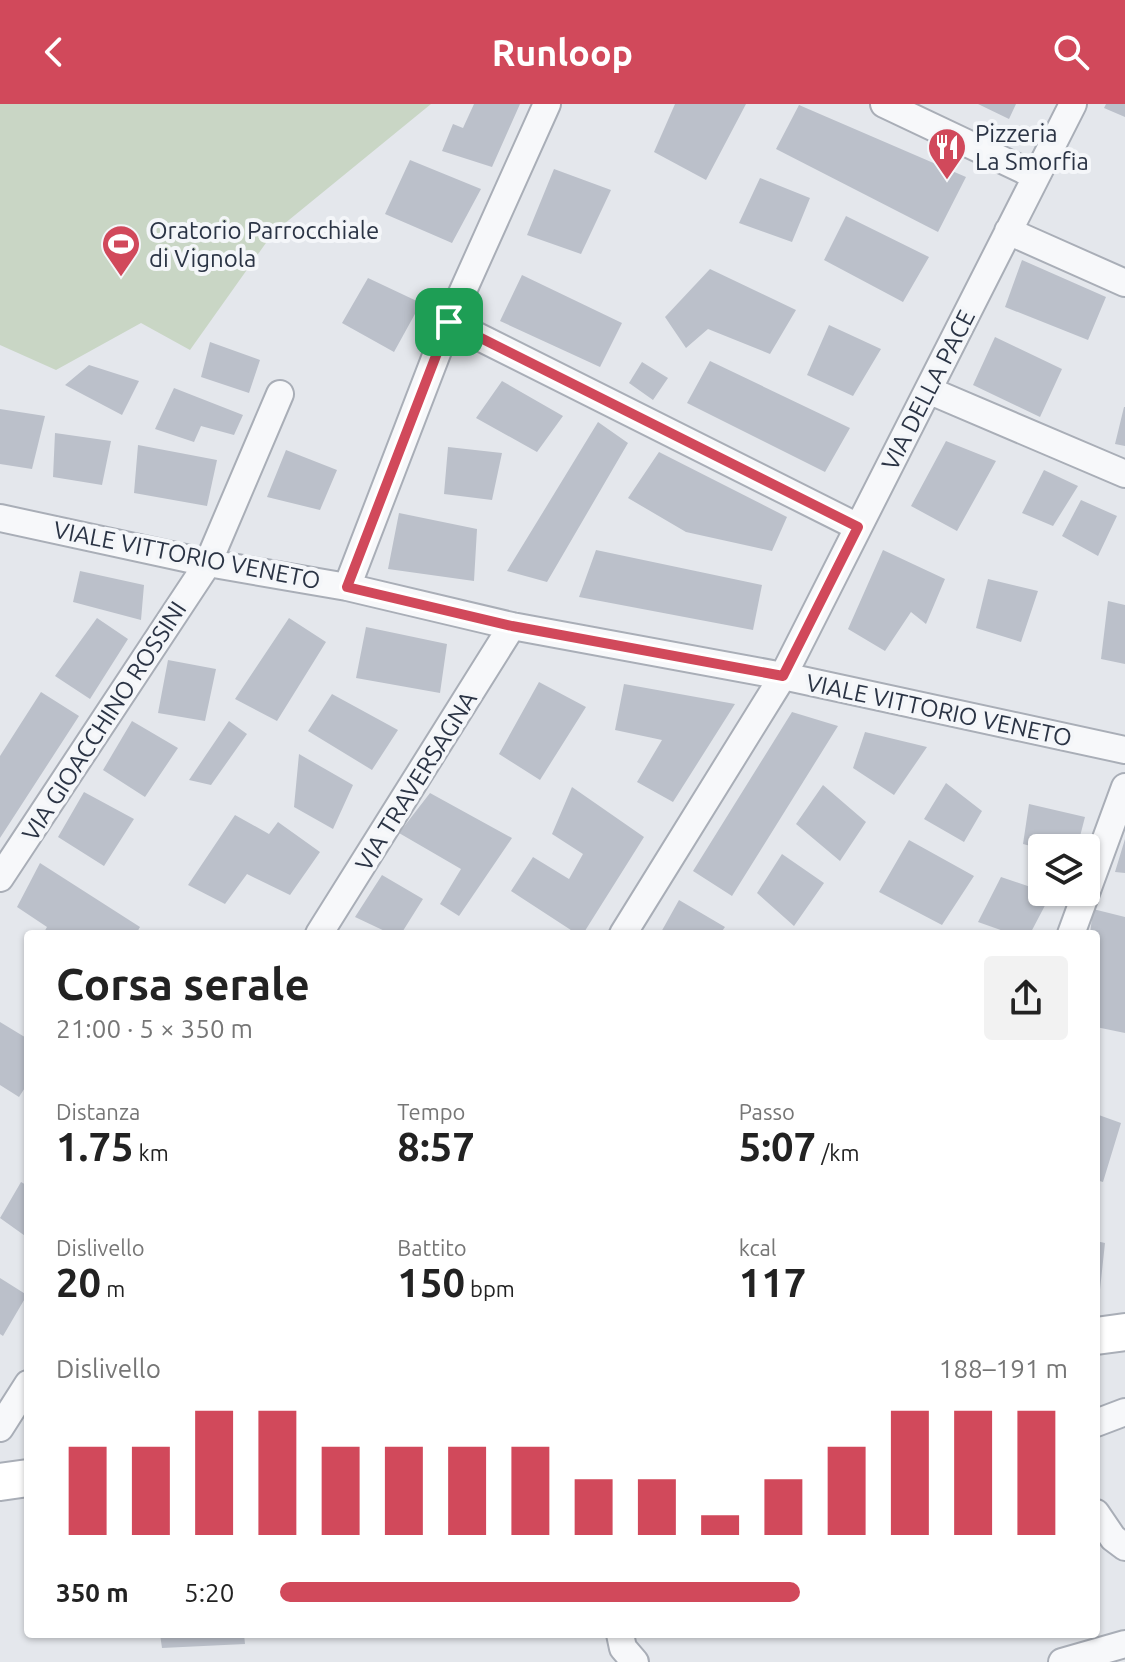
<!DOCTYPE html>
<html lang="it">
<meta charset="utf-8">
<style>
:root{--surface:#fff;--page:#f2f2f2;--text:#222;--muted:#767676;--accent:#d1495b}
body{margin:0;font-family:Ubuntu,sans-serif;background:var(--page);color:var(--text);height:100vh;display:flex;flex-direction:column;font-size:30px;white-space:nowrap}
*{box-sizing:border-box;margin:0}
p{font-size:26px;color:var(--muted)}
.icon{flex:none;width:44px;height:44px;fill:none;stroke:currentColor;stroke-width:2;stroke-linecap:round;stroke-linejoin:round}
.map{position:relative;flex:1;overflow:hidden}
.drawer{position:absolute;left:24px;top:826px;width:1076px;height:708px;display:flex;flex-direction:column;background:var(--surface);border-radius:8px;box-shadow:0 2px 6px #0004}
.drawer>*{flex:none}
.controls{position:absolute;left:1028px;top:730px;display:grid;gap:16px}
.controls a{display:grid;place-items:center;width:72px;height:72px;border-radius:8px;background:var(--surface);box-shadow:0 2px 6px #0004;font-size:40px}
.pin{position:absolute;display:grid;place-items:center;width:68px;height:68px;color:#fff;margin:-34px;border-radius:16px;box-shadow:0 4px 12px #0006}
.round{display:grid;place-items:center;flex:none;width:84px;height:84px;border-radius:8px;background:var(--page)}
.summary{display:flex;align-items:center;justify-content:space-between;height:136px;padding:0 32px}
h1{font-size:44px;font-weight:600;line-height:60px}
.stats{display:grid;grid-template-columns:repeat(3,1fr);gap:12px;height:136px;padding:8px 32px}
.stats div{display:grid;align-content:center}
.stats b{font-size:40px;font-weight:600}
.stats small{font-size:22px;font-weight:400}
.stats p{font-size:22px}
.chart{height:224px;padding:16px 32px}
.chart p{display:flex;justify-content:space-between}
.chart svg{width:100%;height:144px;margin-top:8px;stroke:var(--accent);stroke-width:6}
ul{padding:0 32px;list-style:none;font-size:26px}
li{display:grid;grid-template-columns:128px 96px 1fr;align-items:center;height:60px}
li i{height:20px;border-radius:10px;background:var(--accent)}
header{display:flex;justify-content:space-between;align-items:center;height:104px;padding:0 32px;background:var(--accent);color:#fff;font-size:36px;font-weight:600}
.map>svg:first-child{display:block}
</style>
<header><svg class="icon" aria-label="back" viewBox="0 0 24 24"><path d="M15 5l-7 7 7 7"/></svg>Runloop<svg class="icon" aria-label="search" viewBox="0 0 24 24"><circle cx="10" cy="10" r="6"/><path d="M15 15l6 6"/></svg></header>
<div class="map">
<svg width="1125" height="1558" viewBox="0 0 1125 1558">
<rect width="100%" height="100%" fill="#e4e7ec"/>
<path fill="#c9d6c5" d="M0 0H431L273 129 190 246 141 219 56 266 0 241Z"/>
<path fill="#bbc0ca" d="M474 0H520L492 63 442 47 453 20 463 24Z
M675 0H746L706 76 654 48Z
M978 0H1016L1009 15Z
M1106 0H1125V13L1104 4Z
M799 1 966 73 938 128 776 45Z
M410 56 481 85 452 139 385 110Z
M554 65 611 86 581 150 527 131Z
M760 74 810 94 792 138 739 119Z
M846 112 929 153 903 198 824 156Z
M1022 156 1106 193 1088 236 1005 203Z
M710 165 796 206 770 250 708 225 686 244 665 213Z
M522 171 622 219 600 263 500 217Z
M368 174 421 199 394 248 342 219Z
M829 221 881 245 853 292 807 271Z
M995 233 1062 265 1040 313 973 281Z
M210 238 260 256 249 289 201 273Z
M710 257 850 324 825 368 687 299Z
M642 258 668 274 653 296 629 279Z
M89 261 139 277 122 311 65 281Z
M502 277 563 312 537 348 476 314Z
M174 284 243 311 234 331 201 322 194 338 155 325Z
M1124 303H1125V342L1115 340Z
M0 305 45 312 32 365 0 360Z
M598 318 628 339 547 478 507 467Z
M55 329 111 337 102 381 53 373Z
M946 337 996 357 957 427 911 402Z
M138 341 217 356 207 402 134 389Z
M448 343 502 349 492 396 444 390Z
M286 346 337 366 320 406 267 393Z
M659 348 787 413 772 447 686 428 628 394Z
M1044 366 1078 382 1053 422 1022 409Z
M1081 396 1117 412 1098 452 1062 432Z
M399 409 477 425 474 477 388 465Z
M596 446 762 481 753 526 579 493Z
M883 446 945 475 926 520 911 508 885 547 848 525Z
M80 467 144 481 141 516 73 498Z
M988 475 1038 487 1021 538 976 524Z
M1108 497 1125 501V560L1101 555Z
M97 514 128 535 90 595 55 572Z
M289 514 326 538 277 617 235 595Z
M366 523 447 540 440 589 356 574Z
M168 556 216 565 205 617 158 609Z
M539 578 586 603 540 676 499 650Z
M624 580 735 600 673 698 637 678 662 636 615 626Z
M41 588 79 612 0 734V652Z
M332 590 398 626 372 666 308 627Z
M792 608 838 622 732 792 693 767Z
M132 617 178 644 145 693 103 666Z
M229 617 247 630 211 681 189 676Z
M865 628 927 643 894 691 853 664Z
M299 650 353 681 333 725 294 703Z
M946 679 982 707 964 738 924 715Z
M823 681 866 718 840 757 796 720Z
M572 683 644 733 583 830H577L511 787 533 753 569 775 583 750 552 730Z
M84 688 134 715 104 762 58 733Z
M430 689 512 734 459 812 440 800 461 765 399 729Z
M1029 700 1085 713 1077 744 1042 745 1023 740Z
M235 711 269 730 278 718 320 748 290 791 247 770 225 800 188 781Z
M1125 735V769L1115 768Z
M909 736 974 772 942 821 879 788Z
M782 750 824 779 794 822 757 789Z
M40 759 140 823 136 830H43L47 823 17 803Z
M382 771 423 795 401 830H391L355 813Z
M1001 773 1051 790 1030 830H1012L978 818Z
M679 796 725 823 720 830H660Z
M1093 805 1125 813V929L1096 923V830H1090Z
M0 918 28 935V979L19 993 0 981Z
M1096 1010 1121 1019 1103 1078 1096 1076Z
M21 1078 28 1082V1134L0 1114Z
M1096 1137 1105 1139 1098 1204H1096Z
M0 1174 27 1191 3 1232 0 1230Z
M160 1530H244L245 1540 162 1544Z"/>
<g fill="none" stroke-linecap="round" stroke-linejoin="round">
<g stroke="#a9aeb7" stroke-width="30">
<path id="minor" d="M884 0 1036 72
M1008 127 1125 179
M449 218 858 423
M928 286 1125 370
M0 414 208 459 347 483 512 522 783 572 1125 646
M347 483 449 218 547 0
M0 774 208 459 280 290
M319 830 512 522
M623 830 783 572 1073 0
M1071 830 1125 683
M1096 1319 1125 1308
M0 1324 28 1280
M1096 1409 1113 1434 1125 1443
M620 1530 623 1544 635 1558
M1062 1558 1125 1540"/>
</g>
<g stroke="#a9aeb7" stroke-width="40">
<path id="secondary" d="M1096 1232 1125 1228
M0 1378 28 1374"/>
</g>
<use href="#minor" stroke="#f7f8fa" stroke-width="26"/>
<use href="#secondary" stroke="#fff" stroke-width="36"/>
</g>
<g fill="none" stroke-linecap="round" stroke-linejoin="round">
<g stroke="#fff" stroke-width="16">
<path id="route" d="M449 218 858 423 783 572 512 522 347 483Z"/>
</g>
<use href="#route" stroke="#d1495b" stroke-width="10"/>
</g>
<defs>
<g id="restaurant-pin" transform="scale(2)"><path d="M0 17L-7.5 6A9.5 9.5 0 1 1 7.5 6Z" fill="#d1495b" stroke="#f4f6f9"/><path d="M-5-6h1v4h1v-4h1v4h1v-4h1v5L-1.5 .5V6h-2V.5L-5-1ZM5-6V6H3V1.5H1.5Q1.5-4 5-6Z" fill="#fff"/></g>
<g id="stadium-pin" transform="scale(2)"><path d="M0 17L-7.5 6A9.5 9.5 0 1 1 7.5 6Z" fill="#d1495b" stroke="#f4f6f9"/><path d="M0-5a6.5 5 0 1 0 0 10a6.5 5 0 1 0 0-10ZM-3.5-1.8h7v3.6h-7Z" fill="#fff"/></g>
</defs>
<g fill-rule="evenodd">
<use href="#restaurant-pin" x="947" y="43"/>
<use href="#stadium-pin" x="121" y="140"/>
</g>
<g text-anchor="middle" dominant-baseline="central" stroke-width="8" stroke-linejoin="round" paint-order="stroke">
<g font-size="24" fill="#2b3445" stroke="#f4f6f9" text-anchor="start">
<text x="975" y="29">Pizzeria<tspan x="975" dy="28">La Smorfia</tspan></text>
<text x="149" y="126">Oratorio Parrocchiale<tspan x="149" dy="28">di Vignola</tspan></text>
</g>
<g font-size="24" fill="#2b3445" stroke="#f4f6f9">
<text transform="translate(928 286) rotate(-63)">VIA DELLA PACE</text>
<text transform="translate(187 451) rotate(11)">VIALE VITTORIO VENETO</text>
<text transform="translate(939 606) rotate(12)">VIALE VITTORIO VENETO</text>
<text transform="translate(104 617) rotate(-57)">VIA GIOACCHINO ROSSINI</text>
<text transform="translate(416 677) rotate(-58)">VIA TRAVERSAGNA</text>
</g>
</g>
</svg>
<div class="controls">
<a><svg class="icon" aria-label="layers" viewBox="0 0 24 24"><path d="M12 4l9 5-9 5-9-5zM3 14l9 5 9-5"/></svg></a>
</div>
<div class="pin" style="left:449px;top:218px;background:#1e9e55"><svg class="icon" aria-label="arrive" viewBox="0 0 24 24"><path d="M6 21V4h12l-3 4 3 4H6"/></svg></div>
<section class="drawer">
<div class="summary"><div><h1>Corsa serale</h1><p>21:00 · 5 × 350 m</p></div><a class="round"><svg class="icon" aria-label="share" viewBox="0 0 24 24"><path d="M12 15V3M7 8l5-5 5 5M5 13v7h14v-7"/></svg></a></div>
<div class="stats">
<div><p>Distanza</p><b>1.75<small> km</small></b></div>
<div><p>Tempo</p><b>8:57</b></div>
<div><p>Passo</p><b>5:07<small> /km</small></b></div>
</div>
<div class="stats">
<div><p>Dislivello</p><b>20<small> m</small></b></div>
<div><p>Battito</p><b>150<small> bpm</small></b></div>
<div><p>kcal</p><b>117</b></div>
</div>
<div class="chart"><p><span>Dislivello</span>188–191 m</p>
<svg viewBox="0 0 160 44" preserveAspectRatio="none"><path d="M5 44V17M15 44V17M25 44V6M35 44V6M45 44V17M55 44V17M65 44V17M75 44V17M85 44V27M95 44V27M105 44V38M115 44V27M125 44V17M135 44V6M145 44V6M155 44V6"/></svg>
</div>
<ul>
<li><b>350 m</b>5:20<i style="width:66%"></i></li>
</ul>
</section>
</div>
